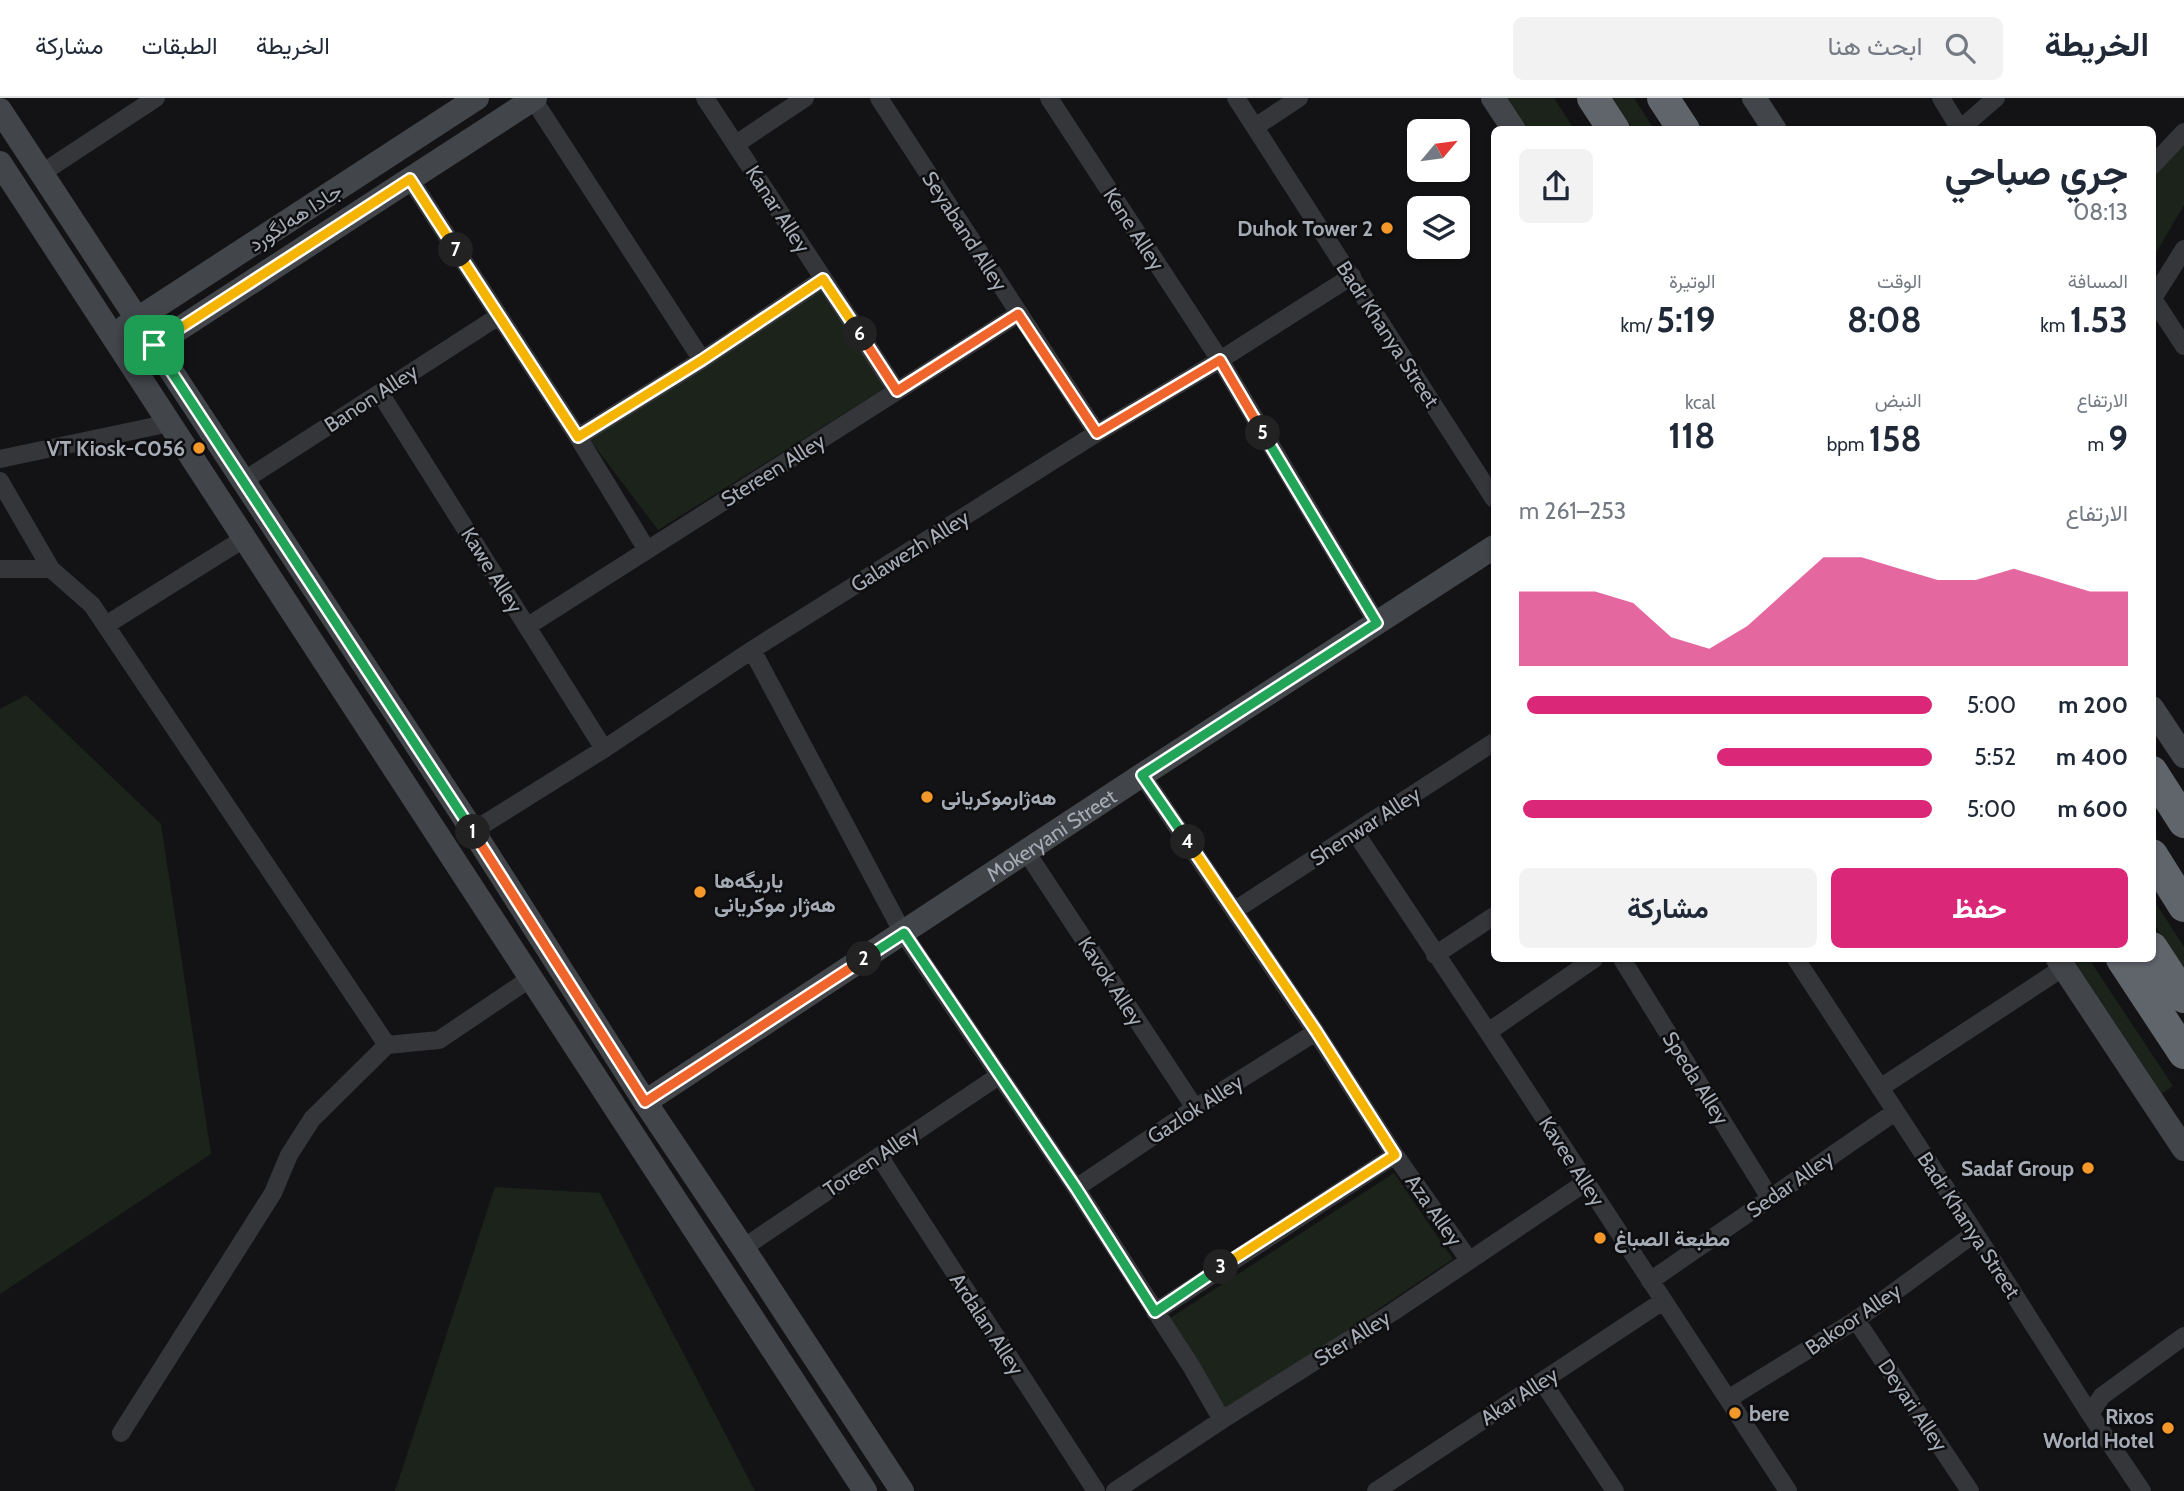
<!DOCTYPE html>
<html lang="ar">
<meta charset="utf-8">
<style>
:root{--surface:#fff;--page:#f2f2f3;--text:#1f2937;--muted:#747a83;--line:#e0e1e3;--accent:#db2777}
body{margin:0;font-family:Cabin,Vazirmatn,sans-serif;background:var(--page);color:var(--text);direction:rtl;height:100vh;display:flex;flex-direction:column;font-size:26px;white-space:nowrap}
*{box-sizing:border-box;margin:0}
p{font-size:23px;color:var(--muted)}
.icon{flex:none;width:38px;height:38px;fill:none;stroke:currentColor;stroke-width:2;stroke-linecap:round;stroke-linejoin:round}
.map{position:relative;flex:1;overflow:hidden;direction:ltr}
.sheet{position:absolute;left:1491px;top:28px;width:665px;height:836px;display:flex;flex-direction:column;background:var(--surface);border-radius:10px;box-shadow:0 2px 5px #0004;direction:rtl}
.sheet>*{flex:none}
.needle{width:46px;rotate:61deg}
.tools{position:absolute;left:1407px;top:21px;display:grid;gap:14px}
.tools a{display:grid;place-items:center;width:63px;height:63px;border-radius:10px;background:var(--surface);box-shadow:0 2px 5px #0004;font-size:35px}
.pin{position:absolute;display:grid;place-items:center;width:60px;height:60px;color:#fff;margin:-30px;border-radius:14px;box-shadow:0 4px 10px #0006}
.km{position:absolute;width:35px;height:35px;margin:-18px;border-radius:50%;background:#222;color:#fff;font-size:19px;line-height:35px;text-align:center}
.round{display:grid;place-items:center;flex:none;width:74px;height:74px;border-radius:10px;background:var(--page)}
.head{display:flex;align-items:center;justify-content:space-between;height:119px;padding:0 28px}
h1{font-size:38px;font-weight:700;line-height:52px}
.stats{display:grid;grid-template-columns:repeat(3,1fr);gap:10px;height:119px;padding:7px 28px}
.stats div{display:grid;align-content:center}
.stats b{font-size:35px;font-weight:700}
.stats small{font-size:19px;font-weight:400}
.stats p{font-size:19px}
.chart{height:196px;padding:14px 28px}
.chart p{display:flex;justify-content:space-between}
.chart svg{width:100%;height:126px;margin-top:7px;fill:var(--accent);opacity:.7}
.button{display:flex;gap:14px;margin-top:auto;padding:14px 28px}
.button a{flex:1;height:80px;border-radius:10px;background:var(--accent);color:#fff;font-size:28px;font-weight:700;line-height:80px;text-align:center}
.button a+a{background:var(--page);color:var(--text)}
ul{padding:0 28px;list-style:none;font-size:23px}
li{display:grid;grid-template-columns:112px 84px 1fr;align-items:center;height:52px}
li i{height:18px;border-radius:9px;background:var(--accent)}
header{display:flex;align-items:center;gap:42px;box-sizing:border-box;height:98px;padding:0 35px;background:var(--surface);border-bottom:2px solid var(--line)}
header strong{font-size:33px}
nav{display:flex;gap:38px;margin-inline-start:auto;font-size:24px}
.search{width:490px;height:63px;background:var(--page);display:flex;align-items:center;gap:18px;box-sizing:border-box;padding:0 24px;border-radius:10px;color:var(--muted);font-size:26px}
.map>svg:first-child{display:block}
</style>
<header>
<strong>الخريطة</strong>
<div class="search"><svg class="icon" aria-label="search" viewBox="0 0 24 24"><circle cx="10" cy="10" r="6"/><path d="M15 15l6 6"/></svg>ابحث هنا</div>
<nav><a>الخريطة</a><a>الطبقات</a><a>مشاركة</a></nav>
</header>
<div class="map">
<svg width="2184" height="1393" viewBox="0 0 2184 1393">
<rect width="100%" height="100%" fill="#131315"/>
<path fill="#1b231b" d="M1502 0H1554L1574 31H1523Z
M1611 0H1634L1654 31H1633Z
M2184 43V107L2153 160 2152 74Z
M822 187 888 288 658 432 587 338Z
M26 597 161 726 211 1056 0 1196V611Z
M2152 799 2184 849V871L2153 825Z
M2067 861H2089L2173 988 2157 999Z
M1394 1075 1453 1161 1226 1314 1167 1222Z
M495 1089 600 1095 755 1393H395Z"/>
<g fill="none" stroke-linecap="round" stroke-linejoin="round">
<path stroke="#34363a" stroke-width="18" d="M705 0 897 293
M879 0 1097 335
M1049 0 1220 262 1377 525
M1236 0 1494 401
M1941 0 1960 31
M533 1 702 262
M1255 29 1299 0
M1959 32 1996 0
M736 46 805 0
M2152 68 2184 34
M42 75 156 0
M410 81 578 339 647 452
M2153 201 2184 248
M2152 202 2184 151
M380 295 604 651
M578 339 702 262 823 181
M0 361 170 325
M0 383 51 471H0
M243 383 499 218
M51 471 92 507 387 947 439 942 531 880
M106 527 245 440
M528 528 1018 216
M752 552 903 835 1076 1090 1191 1268 1222 1322
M1142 677 1316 934 1395 1057 1469 1162
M473 733 604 651 752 552 1097 335 1220 262 1352 178
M1355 734 1488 934 1788 1393
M1027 755 1195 1010
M1235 812 1494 644
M1435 857 1494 818
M1622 861 1770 1100
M1796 861 1975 1135 2090 1316 2142 1393
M1488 934 1594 861
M1880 990 2064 869
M879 1058 1096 1393
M1076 1090 1195 1010 1316 934
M743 1150 1000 977
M1650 1183 1895 1014
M1155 1214 1395 1057
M1856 1222 1970 1393
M1542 1283 1615 1393
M1728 1301 1856 1222 1975 1135
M2090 1316 2102 1298 2184 1238
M121 1335 273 1095 289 1057 312 1021 387 947
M1115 1393 1222 1322 1393 1214 1586 1084
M1376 1393 1663 1203"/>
<g stroke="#42454a" stroke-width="24">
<path d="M1493 0 1514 32"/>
<path d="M1754 0 1775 32"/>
<path d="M0 12 473 733 645 1004 743 1150 902 1393"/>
<path d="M0 65 865 1393"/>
<path d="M125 229 477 0"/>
<path d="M142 255 535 0"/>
<path d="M2152 610 2184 658"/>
<path d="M2058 861 2184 1051"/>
<path id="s1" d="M645 1004 1142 677 1494 449"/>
</g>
<path stroke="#60646b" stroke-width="32" d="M1593 0 1614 32
M1663 0 1684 32
M2152 674 2184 724
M2152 757 2184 808
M2152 850 2184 899
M2122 861 2184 955"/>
</g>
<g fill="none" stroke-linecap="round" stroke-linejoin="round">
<g stroke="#fff" stroke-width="14">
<path id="split-1" d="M154 247 473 734"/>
</g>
<g stroke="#fff" stroke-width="14">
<path id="split-2" d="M473 734 645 1004 864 861"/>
</g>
<g stroke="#fff" stroke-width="14">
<path id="split-3" d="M864 861 904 835 1076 1090 1155 1214 1221 1169"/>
</g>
<g stroke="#fff" stroke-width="14">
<path id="split-4" d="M1188 744 1316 933 1395 1057 1221 1169"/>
</g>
<g stroke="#fff" stroke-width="14">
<path id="split-5" d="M1188 744 1142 677 1377 525 1263 335"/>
</g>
<g stroke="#fff" stroke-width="14">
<path id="split-6" d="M860 236 897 293 1018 216 1097 335 1220 262 1263 335"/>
</g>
<g stroke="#fff" stroke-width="14">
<path id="split-7" d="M456 152 578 339 702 262 823 181 860 236"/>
</g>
<g stroke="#fff" stroke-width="14">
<path id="split-8" d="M154 247 410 81 456 152"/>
</g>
<use href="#split-1" stroke="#22a559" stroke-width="9"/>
<use href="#split-2" stroke="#f0652b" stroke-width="9"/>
<use href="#split-3" stroke="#22a559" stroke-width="9"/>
<use href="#split-4" stroke="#f5b400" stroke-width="9"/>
<use href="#split-5" stroke="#22a559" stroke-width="9"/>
<use href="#split-6" stroke="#f0652b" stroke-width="9"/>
<use href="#split-7" stroke="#f5b400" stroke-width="9"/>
<use href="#split-8" stroke="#f5b400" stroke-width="9"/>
</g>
<g fill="#f5982b" stroke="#0e0e10" stroke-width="2.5">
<circle cx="1387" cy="130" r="7"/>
<circle cx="199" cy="350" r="7"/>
<circle cx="927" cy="699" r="7"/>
<circle cx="700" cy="794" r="7"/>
<circle cx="2088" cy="1070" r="7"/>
<circle cx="1600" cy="1140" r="7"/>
<circle cx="1735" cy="1315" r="7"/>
<circle cx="2168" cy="1330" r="7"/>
</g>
<g text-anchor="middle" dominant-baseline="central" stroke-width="5" stroke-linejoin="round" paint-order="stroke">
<g font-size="21" fill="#a5acb6" stroke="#0e0e10">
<text transform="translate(778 111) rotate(57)">Kanar Alley</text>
<text transform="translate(295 119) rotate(-33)">جادا هەلگورد</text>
<text transform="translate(1134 131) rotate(57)">Kene Alley</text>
<text transform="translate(965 133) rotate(57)">Seyaband Alley</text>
<text transform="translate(1388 236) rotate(57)">Badr Khanya Street</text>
<text transform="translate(371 300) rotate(-33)">Banon Alley</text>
<text transform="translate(773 372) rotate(-32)">Stereen Alley</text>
<text transform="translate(910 453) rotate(-32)">Galawezh Alley</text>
<text transform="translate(492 472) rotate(58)">Kawe Alley</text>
<text transform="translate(1365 728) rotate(-33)">Shenwar Alley</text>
<text stroke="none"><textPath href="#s1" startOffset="486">Mokeryani Street</textPath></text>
<text transform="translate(1111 883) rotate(57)">Kavok Alley</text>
<text transform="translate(1696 980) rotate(58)">Speda Alley</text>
<text transform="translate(1195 1011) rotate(-33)">Gazlok Alley</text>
<text transform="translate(871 1063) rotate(-34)">Toreen Alley</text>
<text transform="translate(1572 1063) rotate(57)">Kavee Alley</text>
<text transform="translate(1790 1086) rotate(-35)">Sedar Alley</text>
<text transform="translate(1434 1112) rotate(55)">Aza Alley</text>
<text transform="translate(1969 1127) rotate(57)">Badr Khanya Street</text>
<text transform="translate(1853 1221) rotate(-34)">Bakoor Alley</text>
<text transform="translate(987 1226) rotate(57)">Ardalan Alley</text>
<text transform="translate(1352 1240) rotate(-32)">Ster Alley</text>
<text transform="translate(1519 1298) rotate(-33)">Akar Alley</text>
<text transform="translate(1913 1307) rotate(56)">Deyari Alley</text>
</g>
<g font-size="21" font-weight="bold" fill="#a5acb6" stroke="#0e0e10" text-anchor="end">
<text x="1373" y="130">Duhok Tower 2</text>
<text x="185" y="350">VT Kiosk-C056</text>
<text x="941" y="699" text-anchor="start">ھەژارموکریانی</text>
<text x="714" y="782" text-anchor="start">یاریگەها<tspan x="714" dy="24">هەژار موکریانی</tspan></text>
<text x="2074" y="1070">Sadaf Group</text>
<text x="1614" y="1140" text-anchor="start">مطبعة الصباغ</text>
<text x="1749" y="1315" text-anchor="start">bere</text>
<text x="2154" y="1318">Rixos<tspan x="2154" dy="24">World Hotel</tspan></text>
</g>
</g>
</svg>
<div class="tools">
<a><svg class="needle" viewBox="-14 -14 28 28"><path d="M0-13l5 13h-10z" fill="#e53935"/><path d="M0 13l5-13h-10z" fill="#747a83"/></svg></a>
<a><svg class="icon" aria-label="layers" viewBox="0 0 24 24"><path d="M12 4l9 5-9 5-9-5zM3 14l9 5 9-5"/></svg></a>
</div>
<div class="pin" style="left:154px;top:247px;background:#1e9e55"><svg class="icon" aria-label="arrive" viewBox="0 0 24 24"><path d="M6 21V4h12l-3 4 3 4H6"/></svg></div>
<b class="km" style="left:473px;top:734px">1</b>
<b class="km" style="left:864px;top:861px">2</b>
<b class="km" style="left:1221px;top:1169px">3</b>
<b class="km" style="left:1188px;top:744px">4</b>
<b class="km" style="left:1263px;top:335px">5</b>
<b class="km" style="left:860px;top:236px">6</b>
<b class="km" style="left:456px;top:152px">7</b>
<section class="sheet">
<div class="head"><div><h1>جري صباحي</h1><p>08:13</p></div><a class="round"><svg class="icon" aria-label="share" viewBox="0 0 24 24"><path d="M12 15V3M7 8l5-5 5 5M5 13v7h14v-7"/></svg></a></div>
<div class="stats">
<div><p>المسافة</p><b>1.53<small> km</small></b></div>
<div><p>الوقت</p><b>8:08</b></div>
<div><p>الوتيرة</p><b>5:19<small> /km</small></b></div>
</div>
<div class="stats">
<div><p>الارتفاع</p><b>9<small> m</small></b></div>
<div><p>النبض</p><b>158<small> bpm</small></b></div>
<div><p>kcal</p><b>118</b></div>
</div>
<div class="chart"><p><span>الارتفاع</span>253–261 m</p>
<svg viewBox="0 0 160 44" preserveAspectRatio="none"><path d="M0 44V18L10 18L20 18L30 22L40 34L50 38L60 30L70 18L80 6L90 6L100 10L110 14L120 14L130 10L140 14L150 18L160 18V44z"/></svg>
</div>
<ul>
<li><b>200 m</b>5:00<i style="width:98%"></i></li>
<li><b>400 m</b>5:52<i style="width:52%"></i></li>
<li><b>600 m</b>5:00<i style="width:99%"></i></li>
</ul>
<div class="button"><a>حفظ</a><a>مشاركة</a></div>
</section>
</div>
